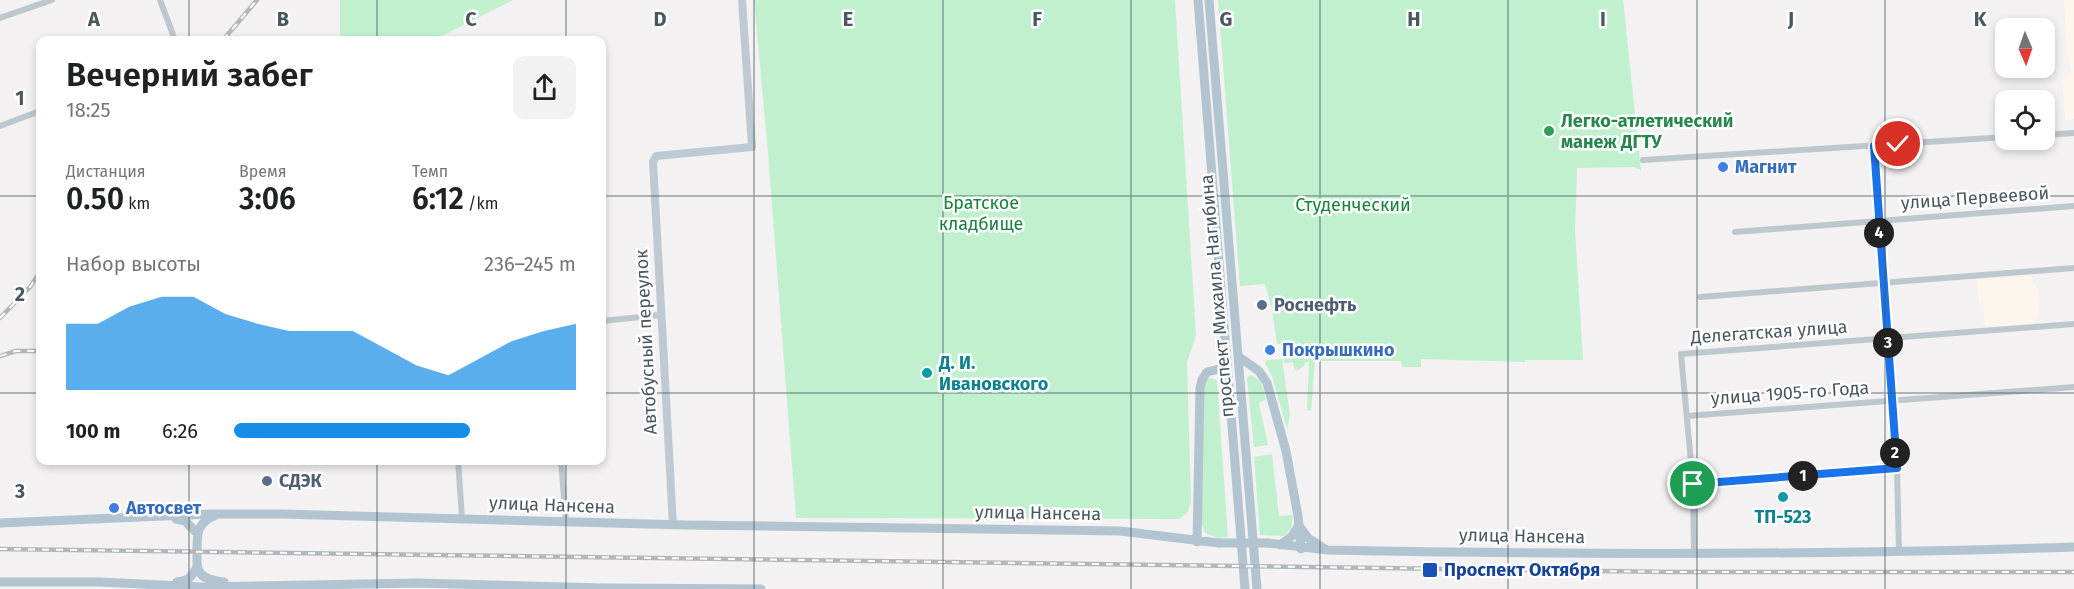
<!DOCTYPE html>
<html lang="ru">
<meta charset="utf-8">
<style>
:root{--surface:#fff;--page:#f2f2f2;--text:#202124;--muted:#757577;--accent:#178de7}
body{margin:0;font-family:"Fira Sans",sans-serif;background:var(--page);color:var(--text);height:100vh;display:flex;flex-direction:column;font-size:22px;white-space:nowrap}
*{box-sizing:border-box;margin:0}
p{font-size:20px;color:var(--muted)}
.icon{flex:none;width:33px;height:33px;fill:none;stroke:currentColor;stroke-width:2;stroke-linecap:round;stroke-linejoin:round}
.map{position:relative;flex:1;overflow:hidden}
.panel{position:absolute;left:36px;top:36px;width:570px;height:429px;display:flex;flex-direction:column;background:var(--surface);border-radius:12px;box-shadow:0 3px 9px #0003}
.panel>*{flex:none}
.needle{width:39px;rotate:178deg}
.buttons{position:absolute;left:1995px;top:18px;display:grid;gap:12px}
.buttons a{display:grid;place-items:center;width:60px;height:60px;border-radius:12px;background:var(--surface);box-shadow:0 3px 9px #0003;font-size:30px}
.pin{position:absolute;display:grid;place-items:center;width:51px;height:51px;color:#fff;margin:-26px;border:3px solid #fff;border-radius:50%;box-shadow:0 2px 6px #0007}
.km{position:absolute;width:30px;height:30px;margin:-15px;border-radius:50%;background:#222;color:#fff;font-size:16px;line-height:30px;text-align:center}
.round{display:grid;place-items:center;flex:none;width:63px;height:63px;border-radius:12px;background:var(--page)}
.overview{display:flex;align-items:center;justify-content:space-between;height:102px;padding:0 30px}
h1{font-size:33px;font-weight:600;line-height:45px}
.metrics{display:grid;grid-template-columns:repeat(3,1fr);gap:9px;height:102px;padding:6px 30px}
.metrics div{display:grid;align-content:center}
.metrics b{font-size:30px;font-weight:600}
.metrics small{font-size:16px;font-weight:400}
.metrics p{font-size:16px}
.chart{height:168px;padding:12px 30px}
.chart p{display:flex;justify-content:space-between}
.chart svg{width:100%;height:108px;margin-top:6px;fill:var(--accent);opacity:.7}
ul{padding:0 30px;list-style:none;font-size:20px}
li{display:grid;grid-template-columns:96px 72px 1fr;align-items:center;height:45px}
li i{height:15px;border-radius:8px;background:var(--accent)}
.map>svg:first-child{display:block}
</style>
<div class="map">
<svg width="2074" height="589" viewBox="0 0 2074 589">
<rect width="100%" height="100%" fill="#f3f1f1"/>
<path fill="#fdf6ec" d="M2064 0H2074V119L2065 120 2062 76 2072 75 2067 55Z
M2031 276 2038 290 2039 314 2034 324 1985 328 1983 301H1979L1977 280Z"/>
<path fill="#c0f0cd" d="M340 0H513L434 40H340Z
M754 0H1175L1196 335 1187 362 1191 503 1187 513 1179 519 796 518 768 153Z
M1218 0H1623L1641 170 1633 167 1577 168 1575 230 1583 360H1525V362L1421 359V367H1402L1401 361H1315L1311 411 1307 410 1309 362H1305V365L1297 371 1294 368 1293 362 1284 363 1282 344H1277L1272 309 1265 284 1240 286Z
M1282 359 1290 415 1287 429 1272 376 1265 363 1267 360Z
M1250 375C1262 378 1263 388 1266 400L1259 403 1268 445 1254 447 1247 378Z
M1213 378 1217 381 1228 537 1218 538 1205 533 1201 522 1204 385 1207 379Z
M1272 454 1279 516 1293 515 1291 528 1284 536 1260 535 1254 457Z"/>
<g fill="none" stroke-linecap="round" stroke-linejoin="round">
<path stroke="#bdc7ce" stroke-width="6" d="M160 0 175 40
M0 18 52 0
M0 126 40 111
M2044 135 2074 133
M1874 146 1897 468 1899 553
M1643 160 2006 137
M1735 232 2074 206
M1700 297 2074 268
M602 321 660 315
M1687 416 2074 387
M458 460 462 518
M561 460 566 522
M1693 484 1897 468
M1694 555 1693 484 1681 354 2074 324"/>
<path stroke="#bdcad3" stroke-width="8" d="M673 525 653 162 656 156 752 147 742 0"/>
<path stroke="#b1c4d0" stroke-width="9" d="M1198 0 1245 589
M1209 0 1257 589
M1239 357 1259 371 1267 383 1286 451 1298 516 1301 549
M216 515C195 523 197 536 197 555 197 562 196 569 201 574 206 580 216 581 224 582
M176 519 185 521 197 533
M0 523 210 514H282L686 525 1120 531 1219 543
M1300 527 1308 538 1325 549
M1197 542 1200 388 1202 380 1207 372 1227 367
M1268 543 1328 550C1577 555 1825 555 2074 547
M1280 545 1292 536 1299 525
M0 582H100L202 587 418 583 603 588 761 589
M177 582C188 581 192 577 197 567"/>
<g stroke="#b3b7bb" stroke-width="4.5">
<path id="rail" d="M223 40 257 0
M0 318 30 287 40 272
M0 356 16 351H40
M0 549 1673 572H2074"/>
</g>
<use href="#rail" stroke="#fff" stroke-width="2" stroke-dasharray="7" stroke-linecap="butt"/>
<path stroke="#b1c4d0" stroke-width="9" d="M1219 543H1268"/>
</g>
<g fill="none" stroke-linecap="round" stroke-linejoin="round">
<g stroke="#fff" stroke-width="12">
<path id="route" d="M1693 484 1897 468 1874 146 1898 144"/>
</g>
<use href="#route" stroke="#1a73e8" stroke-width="8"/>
</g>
<path fill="none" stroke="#49575f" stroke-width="1.5" stroke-opacity="0.55" d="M189 0V40M377 0V40M566 0V40M754 0V589M943 0V589M1131 0V589M1320 0V589M1508 0V589M1697 0V589M1885 0V589M0 196H40M602 196H2074M0 393H40M602 393H2074M189 460V589M377 460V589M566 460V589"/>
<circle fill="#2e9e5b" stroke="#fff" stroke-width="2" cx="1549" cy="131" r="6"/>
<g fill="#3f7fe0" stroke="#fff" stroke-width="2">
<circle cx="1723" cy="167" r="6"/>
<circle cx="1270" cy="350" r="6"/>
<circle cx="114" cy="508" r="6"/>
</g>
<g fill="#5c6f8a" stroke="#fff" stroke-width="2">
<circle cx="1262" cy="305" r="6"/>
<circle cx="267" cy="481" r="6"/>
</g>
<g fill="#0f9aa8" stroke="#fff" stroke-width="2">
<circle cx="927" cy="373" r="6"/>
<circle cx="1783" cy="497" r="6"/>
</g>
<rect fill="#1a4fb4" stroke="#fff" stroke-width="2" x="1422" y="562" width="16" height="16" rx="3"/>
<g text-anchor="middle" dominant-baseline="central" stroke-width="5" stroke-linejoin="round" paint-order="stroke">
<g font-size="18" font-weight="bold" fill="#27864d" stroke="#fff" text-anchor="start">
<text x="1561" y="121">Легко-атлетический<tspan x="1561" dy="21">манеж ДГТУ</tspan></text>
</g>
<g font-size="18" font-weight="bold" fill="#366cbe" stroke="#fff" text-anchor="start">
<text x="1735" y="167">Магнит</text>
<text x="1282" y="350">Покрышкино</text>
<text x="126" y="508">Автосвет</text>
</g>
<g font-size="18" fill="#49575f" stroke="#fff">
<text transform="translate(1975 198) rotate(-4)">улица Первеевой</text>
<text transform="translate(1217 296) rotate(-95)">проспект Михаила Нагибина</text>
<text transform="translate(1769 332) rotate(-4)">Делегатская улица</text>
<text transform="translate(646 342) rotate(-93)">Автобусный переулок</text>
<text transform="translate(1790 393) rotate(-4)">улица 1905-го Года</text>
<text transform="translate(552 505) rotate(2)">улица Нансена</text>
<text transform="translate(1038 513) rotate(1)">улица Нансена</text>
<text transform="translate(1522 536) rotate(1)">улица Нансена</text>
</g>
<g font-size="18" fill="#17833f" stroke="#fff">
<text x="981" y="203">Братское<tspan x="981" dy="21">кладбище</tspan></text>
<text x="1353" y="205">Студенческий</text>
</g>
<g font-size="18" font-weight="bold" fill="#4e5e75" stroke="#fff" text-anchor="start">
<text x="1274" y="305">Роснефть</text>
<text x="279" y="481">СДЭК</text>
</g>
<g font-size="18" font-weight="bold" fill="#0d838f" stroke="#fff" text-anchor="start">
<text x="939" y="363">Д. И.<tspan x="939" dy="21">Ивановского</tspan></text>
<text x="1783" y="517" text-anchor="middle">ТП-523</text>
</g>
<g font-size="18" font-weight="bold" fill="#164399" stroke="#fff" text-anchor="start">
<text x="1444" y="570">Проспект Октября</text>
</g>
</g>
<g font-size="20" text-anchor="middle" font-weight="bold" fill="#49575f" stroke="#fff" stroke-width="5" stroke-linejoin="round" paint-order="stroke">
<text x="94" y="26">A</text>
<text x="283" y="26">B</text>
<text x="471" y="26">C</text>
<text x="660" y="26">D</text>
<text x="848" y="26">E</text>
<text x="1037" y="26">F</text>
<text x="1226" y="26">G</text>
<text x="1414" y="26">H</text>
<text x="1603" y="26">I</text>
<text x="1791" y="26">J</text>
<text x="1980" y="26">K</text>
<text x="20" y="105">1</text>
<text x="20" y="301">2</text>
<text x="20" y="498">3</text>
</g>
</svg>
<div class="buttons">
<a><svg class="needle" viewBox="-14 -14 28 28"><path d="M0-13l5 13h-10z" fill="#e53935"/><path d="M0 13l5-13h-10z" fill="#757577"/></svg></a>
<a><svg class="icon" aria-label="locate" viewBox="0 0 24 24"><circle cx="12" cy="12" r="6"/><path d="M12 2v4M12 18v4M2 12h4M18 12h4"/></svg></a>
</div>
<div class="pin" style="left:1693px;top:484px;background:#1e9e55"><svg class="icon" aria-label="arrive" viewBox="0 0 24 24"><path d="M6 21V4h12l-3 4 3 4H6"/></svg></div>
<div class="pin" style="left:1898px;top:144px;background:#d93025"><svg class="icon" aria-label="check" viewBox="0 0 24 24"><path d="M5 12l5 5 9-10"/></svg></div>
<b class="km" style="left:1803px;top:476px">1</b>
<b class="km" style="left:1895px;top:453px">2</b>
<b class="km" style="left:1888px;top:343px">3</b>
<b class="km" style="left:1879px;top:233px">4</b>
<section class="panel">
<div class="overview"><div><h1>Вечерний забег</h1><p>18:25</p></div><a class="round"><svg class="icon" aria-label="share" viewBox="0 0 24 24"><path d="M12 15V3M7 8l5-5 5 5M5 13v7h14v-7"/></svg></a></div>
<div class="metrics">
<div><p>Дистанция</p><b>0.50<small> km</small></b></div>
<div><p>Время</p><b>3:06</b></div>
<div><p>Темп</p><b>6:12<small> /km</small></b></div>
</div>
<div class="chart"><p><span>Набор высоты</span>236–245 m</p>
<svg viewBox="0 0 160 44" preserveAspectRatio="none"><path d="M0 44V17L10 17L20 10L30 6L40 6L50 13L60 17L70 20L80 20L90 20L100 27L110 34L120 38L130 31L140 24L150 20L160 17V44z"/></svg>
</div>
<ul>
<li><b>100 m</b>6:26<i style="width:69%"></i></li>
</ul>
</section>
</div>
